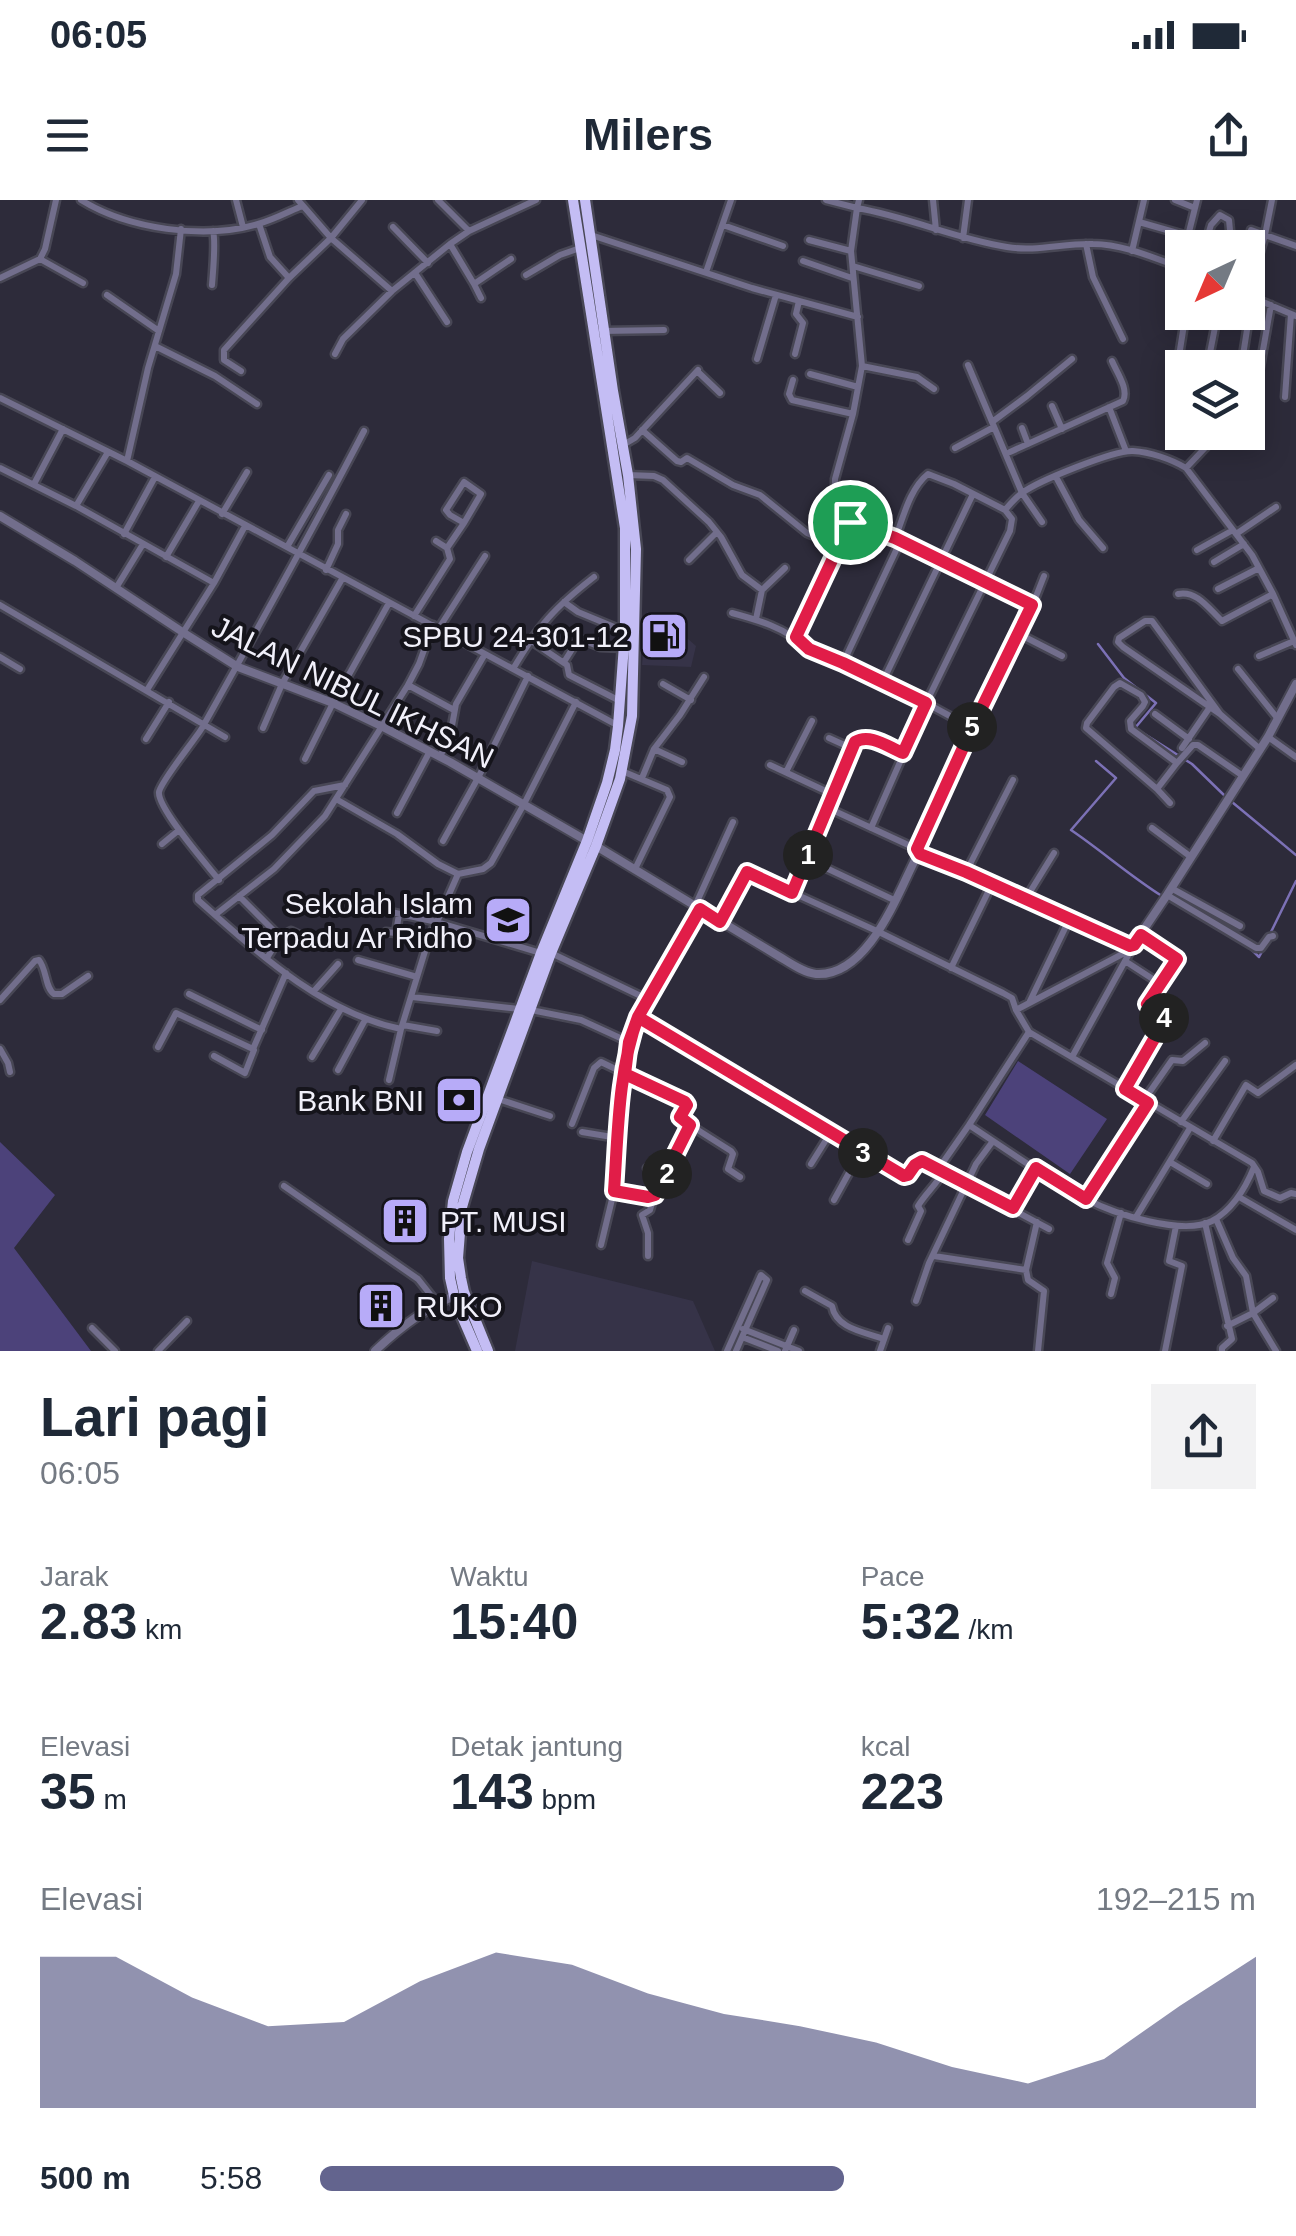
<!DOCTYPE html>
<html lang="id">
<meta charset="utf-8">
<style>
:root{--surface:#fff;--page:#f2f2f3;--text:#1f2937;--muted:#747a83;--accent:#63648e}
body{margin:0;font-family:Arial,sans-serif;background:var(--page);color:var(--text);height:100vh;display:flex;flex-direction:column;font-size:38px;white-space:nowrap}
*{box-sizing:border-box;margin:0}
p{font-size:32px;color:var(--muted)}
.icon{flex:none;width:55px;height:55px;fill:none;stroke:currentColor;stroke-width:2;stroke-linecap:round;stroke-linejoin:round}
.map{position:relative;height:1151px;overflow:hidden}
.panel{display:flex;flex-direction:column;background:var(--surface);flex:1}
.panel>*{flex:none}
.needle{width:65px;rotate:224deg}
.controls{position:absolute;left:1165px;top:30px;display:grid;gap:20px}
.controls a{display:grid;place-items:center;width:100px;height:100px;border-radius:0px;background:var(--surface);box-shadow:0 5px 25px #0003;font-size:50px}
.pin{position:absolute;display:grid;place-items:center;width:85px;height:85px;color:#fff;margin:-42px;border:5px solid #fff;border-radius:50%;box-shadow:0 2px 10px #0007}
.km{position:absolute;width:50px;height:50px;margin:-25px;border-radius:50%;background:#222;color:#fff;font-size:28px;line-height:50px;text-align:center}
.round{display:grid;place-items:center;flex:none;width:105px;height:105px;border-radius:0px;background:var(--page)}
.overview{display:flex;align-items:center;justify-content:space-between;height:170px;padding:0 40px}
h1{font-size:55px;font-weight:600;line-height:75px}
.stats{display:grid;grid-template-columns:repeat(3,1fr);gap:15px;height:170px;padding:10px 40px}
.stats div{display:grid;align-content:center}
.stats b{font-size:50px;font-weight:600}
.stats small{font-size:28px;font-weight:400}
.stats p{font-size:28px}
.chart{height:280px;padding:20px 40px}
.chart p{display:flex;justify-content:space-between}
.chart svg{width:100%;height:180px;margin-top:10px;fill:var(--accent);opacity:.7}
ul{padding:0 40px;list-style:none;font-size:32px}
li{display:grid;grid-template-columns:160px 120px 1fr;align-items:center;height:75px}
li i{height:25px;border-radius:12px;background:var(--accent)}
.status{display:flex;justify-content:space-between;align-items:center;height:70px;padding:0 50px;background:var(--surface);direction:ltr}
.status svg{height:28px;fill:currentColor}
header{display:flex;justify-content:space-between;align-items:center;height:130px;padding:0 40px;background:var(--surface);font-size:45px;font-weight:600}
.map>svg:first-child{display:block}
</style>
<div class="status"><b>06:05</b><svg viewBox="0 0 49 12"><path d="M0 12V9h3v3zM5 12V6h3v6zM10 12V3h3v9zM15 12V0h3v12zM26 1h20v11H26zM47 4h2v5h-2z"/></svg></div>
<header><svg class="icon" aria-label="menu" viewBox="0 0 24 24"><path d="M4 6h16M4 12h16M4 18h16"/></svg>Milers<svg class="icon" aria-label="share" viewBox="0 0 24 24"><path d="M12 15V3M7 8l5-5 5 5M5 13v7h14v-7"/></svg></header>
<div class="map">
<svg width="1296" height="1151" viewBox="0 0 1296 1151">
<rect width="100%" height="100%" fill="#2d2b3a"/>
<path fill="#363348" d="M647 412 672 425 696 446 691 467 642 465Z
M532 1061 693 1101 715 1151H515Z"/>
<path fill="#4c427a" d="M1018 861 1107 919 1070 974 985 915Z
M0 942 55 995 14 1048 91 1151H0Z"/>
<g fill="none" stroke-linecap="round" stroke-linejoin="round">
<path stroke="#7c71b6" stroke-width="2.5" d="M1098 444 1124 478 1156 503 1135 528 1192 564 1226 597
M1096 561 1116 578 1071 630C1102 651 1130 676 1162 696
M1232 602 1296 655
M1271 732 1296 681
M1251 749 1259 757 1264 748"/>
<g stroke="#484755" stroke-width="11">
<path id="minor" d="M81 0C128 29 204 40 258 24 273 20 288 12 302 6
M236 0 243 27
M298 0 331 38 392 91
M438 0 469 31
M826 0 857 8 859 0
M933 0 936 30
M1175 0 1195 8
M1139 22 1188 36
M259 24 270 57 289 78
M723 25 783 46
M393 27 428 63
M1251 30 1296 46
M591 35 752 88 858 117
M963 38 968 0
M809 40 851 51
M450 44 474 84 511 59
M1086 44 1093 77 1123 139
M1185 48 1197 0
M1204 48 1211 25 1220 15 1229 20 1230 30 1225 48
M1132 51 1144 0
M40 59 83 83
M803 61 852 78
M853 66 919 86
M706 72 731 0
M415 73 447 122
M526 75 560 55 580 48
M0 78 40 59 45 49 56 0
M474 84 481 98
M212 85C213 72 216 41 213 31
M1248 92 1265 35 1272 0
M107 95 159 131
M1249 96 1296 116
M601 131 664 130
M155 146 215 176 257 204
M335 154 343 139 392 91 450 44 469 31 536 0
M795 154 803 123 796 114 799 101
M757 159 776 95
M968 165 1022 293 1042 322
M862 166 917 177 934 189
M1207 168 1218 112
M1241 168 1252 98
M241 171 224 160V150L289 78 331 38 362 0
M697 171 720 193
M810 174 858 187
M1176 175 1186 112
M793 180 789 194 792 200 853 214
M1257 184 1271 105
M1285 197 1291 114
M0 198 127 261 617 525
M1052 206 1062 229
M1109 207 1126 251
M992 222 1027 196 1072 159
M1022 228 1028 244
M642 230 677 261 681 262 687 258 733 285 760 295 807 333 839 347
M623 245 635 238 698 170
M955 248 994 227
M1010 252 1123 201C1129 189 1117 173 1112 161
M127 261 148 168 176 74 181 29
M0 268 76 306 214 383
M1186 268 1220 232
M628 275 654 276 663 280 709 322 721 337 742 375 762 390 756 419
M1056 277 1079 320 1103 348
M34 284 63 229
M76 306 108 252
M222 314 247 272
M124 334 155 277
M1236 334 1276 307
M895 339C903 318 910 288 928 274L954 284 1005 310
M287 347 329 275
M447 348 464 323 450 315 446 310 464 282 481 294 464 323
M1197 350 1233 330
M166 357 199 301
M689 360 717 332
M1214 362 1244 344
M326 370 338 344V330L346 314
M116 388 143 344
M1218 389 1259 368
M762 390 785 368
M1178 394C1197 390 1209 409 1222 421L1273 394
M564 402 578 412 624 431
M1033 404 1044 376
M0 405 225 537
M732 413C758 420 786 428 805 447L926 503 972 528
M414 416 450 359 447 348 436 341
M433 425 419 464 408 485 454 510
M439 428 485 356
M1019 434 1062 456
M796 437 851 322
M530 440 567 465 569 475 620 501
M1259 456 1294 441
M0 457 20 469
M564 462 576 443 583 440 600 447 623 448
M843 463 900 342
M513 469C539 425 554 408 594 377
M1238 469 1278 519
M882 483 973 294
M1120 483 1141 495 1145 502 1143 506 1130 521 1131 529 1177 563 1157 589 1086 528 1087 523 1114 487Z
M663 484 691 500
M147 490 214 383 245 326
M1155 514 1189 539
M1220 514 1152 421H1145L1119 438 1118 442 1123 447 1220 514 1260 549
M263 528 282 484 342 379
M1268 537 1296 557
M829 538 851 548
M146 539 169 502
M1182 548 1210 507
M654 549 680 515 704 477
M440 557 451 531 456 504 485 454
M305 559 333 503 389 403
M1177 563 1193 545H1198L1243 576
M770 565 832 594 828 608
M622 571 667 590 670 597 635 669
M786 572 812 521
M642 578 654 549 682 562
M345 585 314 591 272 635 198 695V700C257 752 322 813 401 829L430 735 437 722 541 753
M1157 589 1170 603
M832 594 851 548 860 538 872 540 903 553
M336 599 397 634 438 664 458 674 437 722 368 707
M397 613 430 551
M871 628 926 503 1010 331 1012 319 1005 310C1010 304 1016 297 1022 293 1038 281 1114 250 1133 251 1150 252 1171 259 1186 268L1252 355 1273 394 1296 445
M1152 628 1191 657
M443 641 478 578 528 476
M162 644 179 630
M917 649 972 528 1032 405 895 339 851 322 841 307 835 291V279L853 214 862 166 851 51 857 8C909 17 956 39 1007 47 1036 52 1064 43 1093 44 1123 44 1154 58 1182 68
M807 659 894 700
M966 672 1013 580
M458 674 483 669 491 663 524 604 576 502
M219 680C207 665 157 608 159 592 161 581 194 541 202 528 257 430 312 331 364 231
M1171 688 1240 726
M792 693 828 608 917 649
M1167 695 1256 748H1261L1269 737 1273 736
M239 696 280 737 267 758
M1025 700 1054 653
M695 706 733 622
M215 715 274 669 325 616 408 485
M720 722 747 672 879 732 1003 793 1012 798 1016 810
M386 732 396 733 399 714
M280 737 291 731 306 738
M1132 749 1016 810 1029 832 1252 963 1258 972 1264 991 1280 998 1291 993 1296 994
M551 753 647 799 700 709
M358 760 417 777
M1125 761 1162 785
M951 768 992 684
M314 791 338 764
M189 794 262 830
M412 797 519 809
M647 799 638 817 904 976 908 975 915 965 922 961 1049 1029
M0 800 35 761 39 760C47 770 45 788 54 794H62L88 776
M1029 803 1069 720
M531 810 581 820 629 842
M403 825 437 831
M158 847 176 813 253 849 286 773
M0 849 8 863 10 872
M214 856 245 873 254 850
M312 857 341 809
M1072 857 1130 752
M338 870 365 820
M389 880 401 829
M1125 889 1165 821 1147 804 1177 759 1141 735
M498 899 550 916
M1144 900 1172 860 1183 861 1205 843
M1181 922 1225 861
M572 924 594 868 601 862 686 903 681 916 682 920 731 951 733 954 728 969 740 977
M969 925 1029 832
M582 932 618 938
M1213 941 1246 885 1258 893 1296 865
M1170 962 1207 984
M811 964 831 932
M647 968 651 969 655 966 668 971
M939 968 969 925C1007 950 1046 978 1086 999 1114 1014 1183 1036 1212 1021 1232 1010 1246 987 1254 967
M284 986 418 1079 437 1103
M614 991 647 997 655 995 690 925
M1239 997 1296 1030
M1086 999 1148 903
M834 1000 861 951
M1013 1009 1035 968
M1136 1017 1190 928
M1216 1019 1233 1058 1246 1076 1253 1113 1273 1098
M1037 1022 1026 1070 1028 1080 1044 1091 1038 1151
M1205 1023 1232 1139 1222 1148V1151
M908 1040 921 1011 918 1006C926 993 936 985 944 971
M601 1045 614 991 629 842 638 817
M648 1056V1033L642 1015 650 1010 654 996
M934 1056 1026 1070
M805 1091 832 1106C836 1129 865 1132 884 1139
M1111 1094 1115 1078 1107 1063 1121 1013
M916 1101 929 1063 976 964 993 941
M1227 1126 1253 1113 1276 1151
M92 1128 115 1151
M743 1129 799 1151
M742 1137 778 1151
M158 1151 187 1121
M727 1151 761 1075 767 1080 736 1151
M785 1151 794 1130
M880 1151 888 1128
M1165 1151 1182 1066 1169 1061 1176 1026"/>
</g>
<g stroke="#484755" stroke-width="12">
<path id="tertiary" d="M0 316 75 361 184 433 238 467 333 503 381 526 450 562 587 641
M596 646 780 757C790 763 804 773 816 774 868 777 897 695 916 658L921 654 1132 747 1167 695 1268 537 1296 484
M375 1151C399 1128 424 1109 454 1096"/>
</g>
<g stroke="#484755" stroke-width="15">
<path id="trunk" d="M477 1151 455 1100 450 1078 449 1039 453 1001 467 952 541 753 587 641 607 583 615 550 618 526 625 431V328L573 0
M488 1151 464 1092 461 1078 458 1058 462 1007 479 949 551 753 596 646 620 579 632 516 636 349 628 275 613 191 585 0"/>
</g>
<use href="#minor" stroke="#726e8c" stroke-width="6"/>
<use href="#tertiary" stroke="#726e8c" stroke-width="8"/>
<use href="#trunk" stroke="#c4bdf4" stroke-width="10"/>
</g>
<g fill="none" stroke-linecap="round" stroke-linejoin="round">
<g stroke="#fff" stroke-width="20">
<path id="route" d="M850 322 796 437 809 449 843 463 926 503 903 553C888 547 870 533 855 542L792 693 747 672 720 722 700 709 638 817 629 842 625 874 685 902 687 905 680 917 690 925 655 995 648 997 614 991C618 934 618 871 638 817L904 976 908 975 915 965 922 961 1013 1008 1036 968 1086 999 1148 903 1125 889 1165 820 1147 804 1177 759 1141 735 1134 745 1130 746 966 672 920 654 917 649 972 528 1032 405 895 338 850 322"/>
</g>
<use href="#route" stroke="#e11d48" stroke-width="12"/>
</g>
<defs>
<g id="fuel-square" transform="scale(2.5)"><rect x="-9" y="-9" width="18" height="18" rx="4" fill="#b7abf8" stroke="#15141b"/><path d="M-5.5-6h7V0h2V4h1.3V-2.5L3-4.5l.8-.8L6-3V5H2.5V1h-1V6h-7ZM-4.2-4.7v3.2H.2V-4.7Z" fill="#111"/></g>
<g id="school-square" transform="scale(2.5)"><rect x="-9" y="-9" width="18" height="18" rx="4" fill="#b7abf8" stroke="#15141b"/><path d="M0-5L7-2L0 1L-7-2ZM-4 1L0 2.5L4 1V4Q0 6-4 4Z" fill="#111"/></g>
<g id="bank-square" transform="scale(2.5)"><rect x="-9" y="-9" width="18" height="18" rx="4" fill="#b7abf8" stroke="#15141b"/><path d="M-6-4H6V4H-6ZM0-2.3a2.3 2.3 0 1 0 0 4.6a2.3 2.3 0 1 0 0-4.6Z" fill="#111"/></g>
<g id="building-square" transform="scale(2.5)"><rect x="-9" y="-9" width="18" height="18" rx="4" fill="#b7abf8" stroke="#15141b"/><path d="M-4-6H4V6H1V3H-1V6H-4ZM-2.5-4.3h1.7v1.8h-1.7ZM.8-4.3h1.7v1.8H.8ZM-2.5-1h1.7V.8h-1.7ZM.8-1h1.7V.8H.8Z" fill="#111"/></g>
</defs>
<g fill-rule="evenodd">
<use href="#fuel-square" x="664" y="436"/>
<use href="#school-square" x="508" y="720"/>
<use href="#bank-square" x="459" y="900"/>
<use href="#building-square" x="405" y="1021"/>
<use href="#building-square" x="381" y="1106"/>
</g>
<g text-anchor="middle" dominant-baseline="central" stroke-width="8" stroke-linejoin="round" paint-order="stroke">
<g font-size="30" fill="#f1f0fa" stroke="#15141b" text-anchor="end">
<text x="629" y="436">SPBU 24-301-12</text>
<text x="473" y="703">Sekolah Islam<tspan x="473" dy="34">Terpadu Ar Ridho</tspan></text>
<text x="424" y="900">Bank BNI</text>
<text x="440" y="1021" text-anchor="start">PT. MUSI</text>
<text x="416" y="1106" text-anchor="start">RUKO</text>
</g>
<g font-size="30" fill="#f1f0fa" stroke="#15141b">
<text transform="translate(353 492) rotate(26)">JALAN NIBUL IKHSAN</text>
</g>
</g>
</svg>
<div class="controls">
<a><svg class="needle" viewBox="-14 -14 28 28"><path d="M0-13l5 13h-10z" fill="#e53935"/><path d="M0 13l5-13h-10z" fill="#747a83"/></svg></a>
<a><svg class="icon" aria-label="layers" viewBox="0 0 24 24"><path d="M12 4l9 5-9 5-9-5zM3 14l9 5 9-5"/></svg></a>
</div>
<div class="pin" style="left:850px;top:322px;background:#1e9e55"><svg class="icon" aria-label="arrive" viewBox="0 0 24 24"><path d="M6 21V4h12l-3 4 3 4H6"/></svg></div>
<b class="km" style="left:808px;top:655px">1</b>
<b class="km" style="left:667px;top:974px">2</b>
<b class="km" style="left:863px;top:953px">3</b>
<b class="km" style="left:1164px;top:818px">4</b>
<b class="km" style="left:972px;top:527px">5</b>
</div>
<section class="panel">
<div class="overview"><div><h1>Lari pagi</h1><p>06:05</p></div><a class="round"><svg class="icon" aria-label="share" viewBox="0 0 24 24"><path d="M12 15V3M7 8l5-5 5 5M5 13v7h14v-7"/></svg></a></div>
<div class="stats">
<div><p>Jarak</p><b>2.83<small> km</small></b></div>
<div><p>Waktu</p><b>15:40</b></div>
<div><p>Pace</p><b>5:32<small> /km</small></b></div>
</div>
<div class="stats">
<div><p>Elevasi</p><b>35<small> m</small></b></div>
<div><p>Detak jantung</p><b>143<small> bpm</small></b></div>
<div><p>kcal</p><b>223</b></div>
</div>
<div class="chart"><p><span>Elevasi</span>192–215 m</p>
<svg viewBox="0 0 160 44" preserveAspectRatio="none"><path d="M0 44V7L10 7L20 17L30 24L40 23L50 13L60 6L70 9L80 16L90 21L100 24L110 28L120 34L130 38L140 32L150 19L160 7V44z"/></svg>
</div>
<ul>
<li><b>500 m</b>5:58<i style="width:56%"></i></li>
</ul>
</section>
